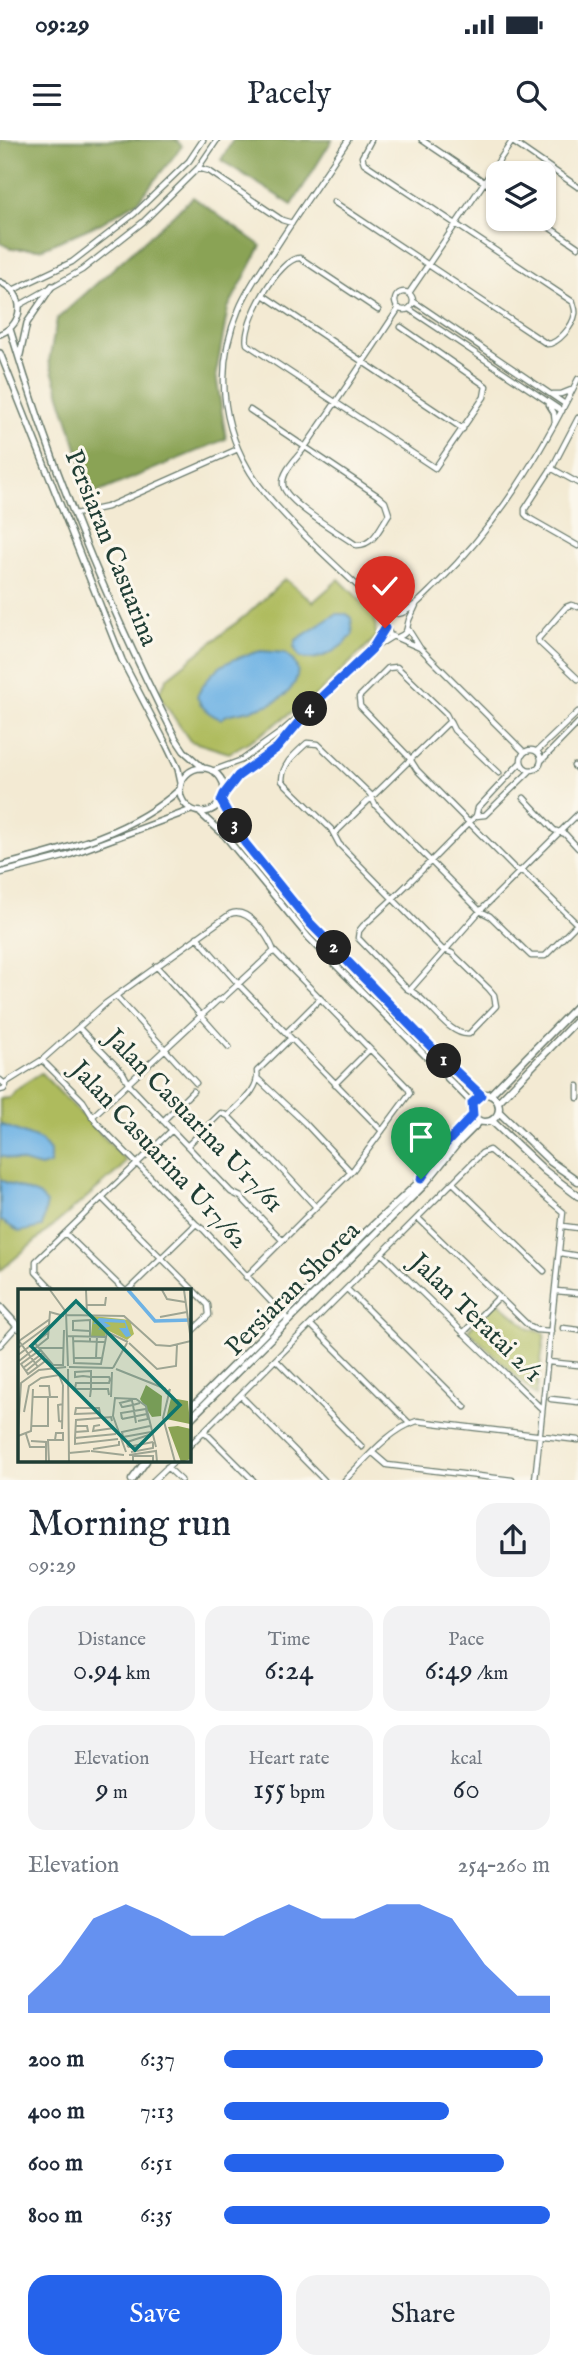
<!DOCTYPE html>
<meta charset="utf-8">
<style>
:root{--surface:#fff;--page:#f2f2f3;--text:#1f2937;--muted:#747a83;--accent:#2563eb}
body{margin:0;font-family:"IM FELL English",serif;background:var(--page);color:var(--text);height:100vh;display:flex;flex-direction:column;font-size:26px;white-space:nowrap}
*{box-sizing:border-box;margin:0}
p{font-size:23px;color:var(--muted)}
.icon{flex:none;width:38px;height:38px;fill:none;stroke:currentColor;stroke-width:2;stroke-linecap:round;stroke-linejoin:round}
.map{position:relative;height:1340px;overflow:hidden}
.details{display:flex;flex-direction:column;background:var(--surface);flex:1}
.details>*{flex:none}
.buttons{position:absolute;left:486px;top:21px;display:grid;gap:14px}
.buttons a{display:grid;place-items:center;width:70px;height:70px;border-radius:14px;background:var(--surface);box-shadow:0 2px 5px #0004;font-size:35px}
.pin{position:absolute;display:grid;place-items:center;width:60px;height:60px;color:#fff;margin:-72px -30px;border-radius:50% 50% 50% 0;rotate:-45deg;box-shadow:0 0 7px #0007}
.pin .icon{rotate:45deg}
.km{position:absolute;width:35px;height:35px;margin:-18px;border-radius:50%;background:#222;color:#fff;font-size:19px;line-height:35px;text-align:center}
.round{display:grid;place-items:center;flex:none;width:74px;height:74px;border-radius:21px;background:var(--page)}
.summary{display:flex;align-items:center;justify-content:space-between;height:119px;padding:0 28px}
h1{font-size:38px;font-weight:600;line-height:52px}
.figures{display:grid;grid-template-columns:repeat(3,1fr);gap:10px;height:119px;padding:7px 28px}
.figures div{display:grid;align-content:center;border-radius:18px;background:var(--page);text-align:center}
.figures b{font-size:30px;font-weight:600}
.figures small{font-size:19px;font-weight:400}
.figures p{font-size:19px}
.chart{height:196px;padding:14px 28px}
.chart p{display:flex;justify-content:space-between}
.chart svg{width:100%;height:126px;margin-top:7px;fill:var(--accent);opacity:.7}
.action{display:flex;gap:14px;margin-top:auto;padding:14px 28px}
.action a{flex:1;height:80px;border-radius:21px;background:var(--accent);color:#fff;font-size:28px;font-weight:600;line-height:80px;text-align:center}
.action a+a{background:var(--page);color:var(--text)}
ul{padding:0 28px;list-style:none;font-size:23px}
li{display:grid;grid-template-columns:112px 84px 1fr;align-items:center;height:52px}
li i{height:18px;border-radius:9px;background:var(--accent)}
.status{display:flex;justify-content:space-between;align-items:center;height:49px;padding:0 35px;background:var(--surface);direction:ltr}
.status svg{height:19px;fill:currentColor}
header{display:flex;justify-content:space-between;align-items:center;height:91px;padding:0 28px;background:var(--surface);font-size:32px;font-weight:600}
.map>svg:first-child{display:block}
</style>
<div class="status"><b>09:29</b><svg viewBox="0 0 49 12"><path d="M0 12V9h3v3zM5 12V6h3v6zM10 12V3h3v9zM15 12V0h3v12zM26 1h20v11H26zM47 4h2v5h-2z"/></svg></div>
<header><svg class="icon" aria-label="menu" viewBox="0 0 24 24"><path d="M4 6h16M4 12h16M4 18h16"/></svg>Pacely<svg class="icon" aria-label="search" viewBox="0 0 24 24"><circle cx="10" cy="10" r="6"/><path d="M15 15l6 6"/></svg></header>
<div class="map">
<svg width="578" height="1340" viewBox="0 0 578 1340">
<rect width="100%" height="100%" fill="#fbf7ec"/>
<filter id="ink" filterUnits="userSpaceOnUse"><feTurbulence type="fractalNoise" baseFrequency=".0143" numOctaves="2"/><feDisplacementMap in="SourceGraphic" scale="14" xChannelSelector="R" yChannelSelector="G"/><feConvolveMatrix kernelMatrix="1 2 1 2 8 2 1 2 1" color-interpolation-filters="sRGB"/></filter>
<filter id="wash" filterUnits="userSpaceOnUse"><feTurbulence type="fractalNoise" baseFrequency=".00686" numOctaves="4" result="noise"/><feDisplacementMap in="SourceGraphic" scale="28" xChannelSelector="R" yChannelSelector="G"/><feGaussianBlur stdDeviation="1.57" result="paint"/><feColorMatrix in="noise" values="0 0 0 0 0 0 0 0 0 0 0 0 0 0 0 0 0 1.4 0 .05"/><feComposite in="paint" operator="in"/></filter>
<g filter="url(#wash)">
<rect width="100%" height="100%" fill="#f3ead3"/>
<path fill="#aebb5d" stroke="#667c48" stroke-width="2" d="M285 439 313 462 339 439 375 475 376 497 319 553 260 595 229 613 190 601 158 554 168 537 251 471Z
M41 933 126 1020 120 1029 0 1131V958L9 957 16 949Z
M497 1161 530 1189 545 1193 536 1256 468 1190Z"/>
<path fill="#8aa354" stroke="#547044" stroke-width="2" d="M0 0H176L182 6 138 61 101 83 41 109H12L0 103Z
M233 0H332L292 65 221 20Z
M193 57 261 106 228 168 216 234 226 299 92 355 49 221 57 179Z"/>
<path fill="#6eb2e4" stroke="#46788c" stroke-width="2" d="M336 474H347L351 478 353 494C342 509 317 524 299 517L294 507 296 500Z
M261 511 285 513C289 516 294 521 296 526 299 531 297 536 295 542 283 567 252 569 227 575L221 579C210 575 201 568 197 556 212 525 230 519 261 511Z
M0 984 41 1000 50 1011V1024L41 1027 0 1016Z
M0 1040 39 1055 47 1063 42 1087 20 1092 0 1080Z"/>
</g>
<g filter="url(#ink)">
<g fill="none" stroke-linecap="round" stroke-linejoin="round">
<g stroke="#697a6c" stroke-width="7">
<path id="minor" d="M348 0C325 34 302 67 280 101 266 123 249 145 239 169 212 232 222 300 265 353 298 392 341 430 378 465 385 469 394 476 402 473 416 467 428 452 439 442 499 383 541 313 578 239
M422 0 499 52
M510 0 578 47
M198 28 209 31 282 80 292 83
M334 62 547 204C558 204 573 186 575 174 576 170 574 167 573 162L364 23 362 17 371 0
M537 79 578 107
M13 150 72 122 134 74 189 21 203 0
M395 161a9 9 0 1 1 18 0a9 9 0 1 1-18 0Z
M409 153 513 0
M263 155 463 289
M413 161 565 264
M20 165 82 130 143 82 198 28 217 0
M409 169 562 271
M378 170 300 118C279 117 242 184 247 204L435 328 484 257 486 246 401 187
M553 254H561L571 250
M549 265 554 273 555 283
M250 270 378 356 385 362 389 374C380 387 374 406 356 405 341 394 283 361 283 344 282 331 298 317 305 307 337 261 368 215 399 168
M578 278 553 326 525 369V374L529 378 578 406
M551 328 578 343
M75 374 107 367 238 309
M378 466 390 495 420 508
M578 467 571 465 566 467 538 499 539 502 578 539
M408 489 420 508 524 612
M398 497C409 493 406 489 409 480 411 475 414 470 416 465
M375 506 385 488
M521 620a10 10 0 1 1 20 0a10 10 0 1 1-20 0Z
M537 611 578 572
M542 620 578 583
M521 622 478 668 476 676C438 713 403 751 363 786L359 791 358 798 407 849C429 858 447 896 469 894L496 866 494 855 489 849 452 813 442 809 339 704 331 689 282 641C282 624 295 614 307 603L318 604 370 654 376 666 480 771 490 776 531 816H545L578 783
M574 626 578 630
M212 631 242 620 281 592 327 553 372 509 393 496
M499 633 454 590 446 574 397 527 388 528 359 557 360 566 408 616 417 630 515 729 525 733 577 784
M224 654 247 628 277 608 287 598 307 573
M524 658 554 690 565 694 578 708
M476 676 485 675 531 630
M334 694 450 581
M197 797 241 847 382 991
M156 826C182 853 204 880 229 907
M410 850 480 771 578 674
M116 856 196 943
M79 888 123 933 130 946 231 1052 241 1057 282 1100
M286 893 320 859
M42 920 83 961 96 982 196 1084 204 1090 289 1181
M258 939 305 983 351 1032
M0 940 6 945 4 949 0 950
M5 943 42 920 106 863 230 774C248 766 268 796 274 811L408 948 410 953 353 1030 246 1137
M335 944 369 910
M578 946V958
M228 976 268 1017H270L316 1067
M92 977 218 860H221L274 811
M163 981 193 951
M187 1006 221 973 228 976C240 963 260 950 257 931L291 898
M453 1043 544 1131
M102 1058 208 1165 209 1175 189 1194
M418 1078 530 1187 536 1190 551 1191
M563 1086 578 1088
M65 1093 125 1151
M560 1113 578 1116
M382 1114 542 1269
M347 1149 465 1267
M54 1151 36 1132V1121L172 990
M127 1151 196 1084
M556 1151 578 1153
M311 1185 410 1284
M563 1188 578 1190
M463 1193 499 1157
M0 1205 17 1186
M276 1220 362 1307
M548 1222 578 1225
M240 1255 324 1340
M551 1259 578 1262
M204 1291 253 1340
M189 1306 482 1013 489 1010 563 1072 535 1340
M373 1313 387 1325 512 1340
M167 1327 181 1340
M154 1340 174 1321
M345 1340C366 1319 389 1290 417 1281L578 1300"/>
</g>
<g stroke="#697a6c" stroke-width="8">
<path id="tertiary" d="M0 142C26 153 25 184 0 194
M10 189C52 331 109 468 176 599L184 611 203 628
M0 213 122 520 167 606 178 629 181 643
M20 215 27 183 52 146
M180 650a22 22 0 1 1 44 0a22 22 0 1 1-44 0Z
M221 661 245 703 310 783 443 919 481 955
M199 672 224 695 309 798 472 963
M0 726C62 710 131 694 180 649
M0 733 66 716 191 670"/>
</g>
<g stroke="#697a6c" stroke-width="9">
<path id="secondary" d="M471 968a14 14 0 1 1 28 0a14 14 0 1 1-28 0Z
M490 955 578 865
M498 962 578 879
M499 972 551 1022 578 1041
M492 981 545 1031 578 1056
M0 1167 19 1188
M189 1270 367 1091 416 1045 442 1008 473 975
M189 1280 423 1046 457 1004 480 981
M132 1340 146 1321"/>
</g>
<use href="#minor" stroke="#fff" stroke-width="4.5"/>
<use href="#tertiary" stroke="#fff" stroke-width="5"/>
<use href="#secondary" stroke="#fff" stroke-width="6"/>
</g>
</g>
<g fill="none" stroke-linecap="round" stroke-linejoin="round" filter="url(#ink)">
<g stroke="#fff" stroke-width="14">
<path id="route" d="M385 488 372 509 314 564 277 608 238 636 224 654 221 661 245 703 310 783 443 919 481 955 472 963 473 975 442 1008 421 1039"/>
</g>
<use href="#route" stroke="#2563eb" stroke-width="9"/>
</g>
<g text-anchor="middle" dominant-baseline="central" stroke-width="6" stroke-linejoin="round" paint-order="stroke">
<g font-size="26" fill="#1f3d34" stroke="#fbf7ec">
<text transform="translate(111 408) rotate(68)">Persiaran Casuarina</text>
<text transform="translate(194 981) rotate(46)">Jalan Casuarina U17/61</text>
<text transform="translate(159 1015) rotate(47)">Jalan Casuarina U17/62</text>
<text transform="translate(293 1149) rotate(-45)">Persiaran Shorea</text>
<text transform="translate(476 1178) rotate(44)">Jalan Teratai 2/1</text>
</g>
</g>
<g transform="translate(18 1149)">
<rect width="173" height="173" fill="#f3ead3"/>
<path d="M75 27 112 31 116 45 109 51 89 41 87 47H73Z" fill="#aebb5d"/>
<path d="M128 96 144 107 143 127 134 128 122 110ZM153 109 170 112 172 135 148 130ZM160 137 173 140V170L163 173 150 138Z" fill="#8aa354"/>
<path d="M81 29 107 31 113 47 108 48 101 39H108L107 34 86 33 93 37 80 41 84 35H75Z" fill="#6eb2e4"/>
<path fill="none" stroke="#6eb2e4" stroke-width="3.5" d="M110 1 137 32 173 31"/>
<path fill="none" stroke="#9ea593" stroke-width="2" d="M32 1 48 23 50 77M68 1 69 25M144 1 149 10 167 13M68 16H87L88 8M49 26 106 27 138 56 152 57 173 52 166 1M142 28 169 23M89 43 110 53M48 47 88 48M55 47 56 74 83 75 89 43M55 52 87 53M72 52V31L55 32V41L72 42M16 53 35 76H45L46 41M111 54 139 80 158 77 159 56M0 59 31 36M21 59H46M22 61 3 75 10 85 30 70M0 66 31 43M56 69H85M78 69 79 47M1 72 30 49 32 23 46 27M20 78 1 52 32 30M51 78 95 79M5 79 25 64M95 79 109 54M50 80 51 173M98 80 148 100M8 82 26 67M21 97H31L32 108M57 100 58 94H91L92 90M57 100H90L91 106M148 105 152 100 145 129 157 173M15 108H40M72 108 73 100V82L57 83V88L65 87 73 88H91L92 90M93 108 94 83M58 119H81L82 124 57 125ZM6 123 11 97 23 89 41 86 45 96M104 130 103 124 128 120 130 130 120 132M104 130 129 125M45 133 41 132 40 116 45 115M118 134 115 116 114 112V111L102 114 104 118H105L115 116 122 114M82 136 76 137 75 142 96 139M13 137H30V108M44 140 45 96M0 142 3 94 21 81 48 78M57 143 70 142 69 137H57M8 145 12 158H28M0 147 13 142 15 100M105 148 104 143 132 137M105 148 133 143M57 149 58 131 93 128 94 132M57 149V155L100 150M57 149 98 145M13 152 28 153V173M110 158 109 153 134 145M110 158 135 153M75 160 101 156V152M73 162 106 166M108 163 95 127 97 109 118 110 128 117 138 158M113 163 135 159V153M51 164 72 162M111 166 138 162 139 173M31 173 30 151H45V144H38L37 151M115 173V167H135V173"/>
<path fill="#0f766e" fill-opacity="0.15" stroke="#0f766e" stroke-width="3.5" d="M58 12 162 116 117 161 13 57Z"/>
<rect width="173" height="173" fill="none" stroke="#1f3d34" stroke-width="3.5"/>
</g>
</svg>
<div class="buttons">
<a><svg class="icon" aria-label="layers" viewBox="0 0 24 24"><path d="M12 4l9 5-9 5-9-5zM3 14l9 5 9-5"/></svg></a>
</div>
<div class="pin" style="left:421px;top:1039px;background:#1e9e55"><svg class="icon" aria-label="arrive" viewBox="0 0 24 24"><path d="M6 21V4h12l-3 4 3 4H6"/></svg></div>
<div class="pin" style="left:385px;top:488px;background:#d93025"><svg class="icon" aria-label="check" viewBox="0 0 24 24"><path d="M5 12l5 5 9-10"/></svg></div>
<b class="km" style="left:444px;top:921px">1</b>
<b class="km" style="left:334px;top:808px">2</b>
<b class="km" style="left:235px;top:686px">3</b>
<b class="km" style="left:310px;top:569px">4</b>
</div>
<section class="details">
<div class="summary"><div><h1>Morning run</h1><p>09:29</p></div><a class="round"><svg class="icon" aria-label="share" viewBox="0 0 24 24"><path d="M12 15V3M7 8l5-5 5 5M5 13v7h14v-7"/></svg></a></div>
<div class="figures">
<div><p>Distance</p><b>0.94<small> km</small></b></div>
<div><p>Time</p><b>6:24</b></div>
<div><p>Pace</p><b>6:49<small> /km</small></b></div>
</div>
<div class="figures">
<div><p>Elevation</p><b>9<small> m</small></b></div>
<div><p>Heart rate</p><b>155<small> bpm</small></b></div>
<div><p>kcal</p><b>60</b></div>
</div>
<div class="chart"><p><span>Elevation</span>254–260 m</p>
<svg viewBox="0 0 160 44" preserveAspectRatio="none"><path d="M0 44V38L10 27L20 11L30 6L40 11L50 17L60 17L70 11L80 6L90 11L100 11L110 6L120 6L130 11L140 27L150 38L160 38V44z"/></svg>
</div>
<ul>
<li><b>200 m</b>6:37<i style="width:98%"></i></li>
<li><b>400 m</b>7:13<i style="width:69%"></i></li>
<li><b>600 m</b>6:51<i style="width:86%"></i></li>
<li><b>800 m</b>6:35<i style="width:100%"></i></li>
</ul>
<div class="action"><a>Save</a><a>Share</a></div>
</section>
